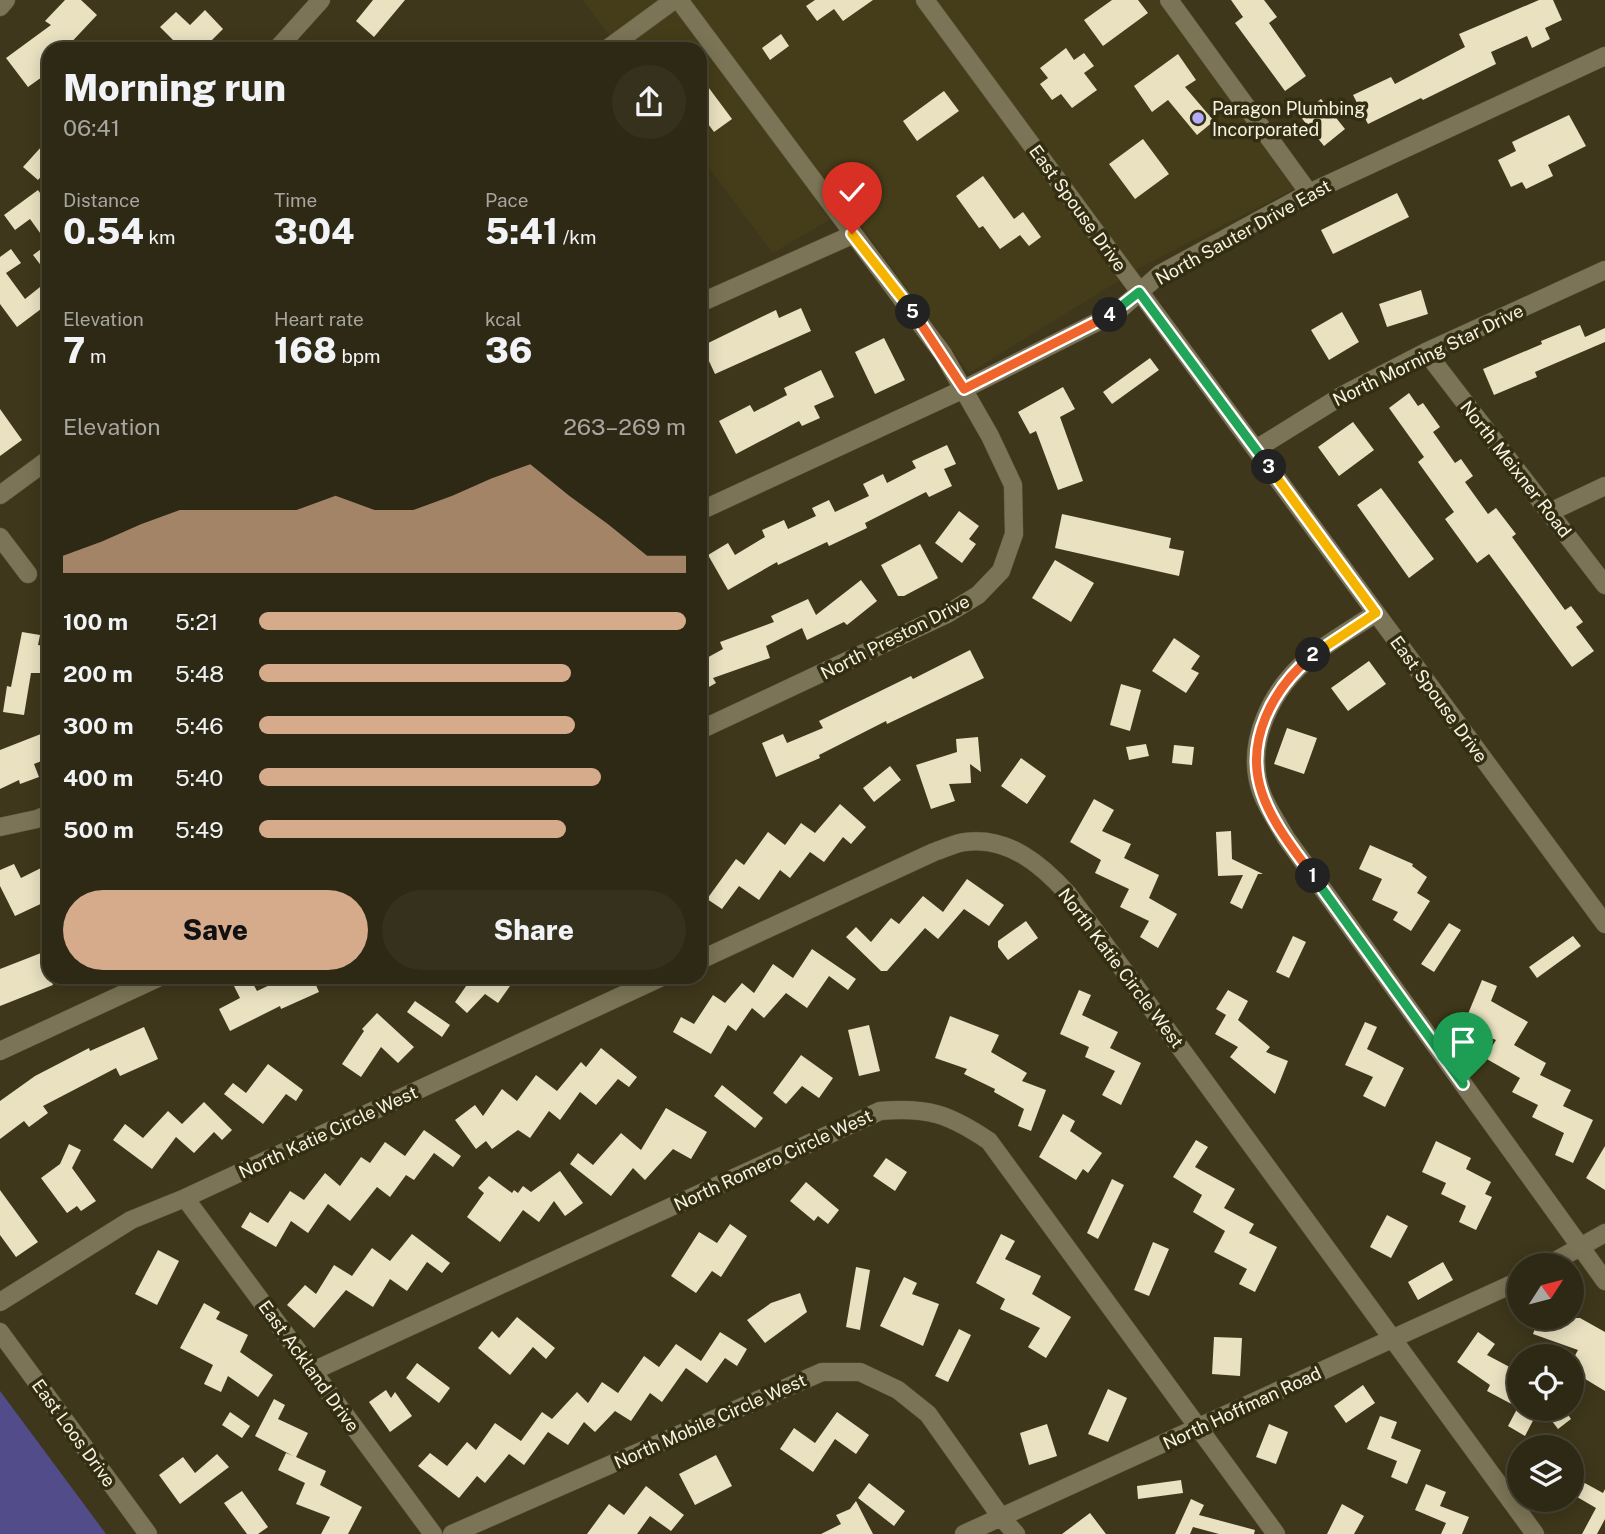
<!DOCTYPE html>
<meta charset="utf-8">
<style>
:root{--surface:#2e2914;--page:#36311d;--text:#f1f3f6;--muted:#a7a6a0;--line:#494534;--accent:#d6ab8b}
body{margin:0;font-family:"Public Sans",sans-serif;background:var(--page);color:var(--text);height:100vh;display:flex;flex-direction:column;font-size:26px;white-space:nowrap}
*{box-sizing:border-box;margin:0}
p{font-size:23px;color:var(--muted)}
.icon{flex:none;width:38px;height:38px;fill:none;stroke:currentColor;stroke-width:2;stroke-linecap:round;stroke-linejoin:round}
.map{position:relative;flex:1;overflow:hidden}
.panel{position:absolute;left:42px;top:42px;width:665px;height:942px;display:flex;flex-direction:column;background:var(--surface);border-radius:21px;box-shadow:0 4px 18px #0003,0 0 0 2px var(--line)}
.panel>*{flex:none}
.needle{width:46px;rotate:54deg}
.controls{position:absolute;left:1507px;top:1253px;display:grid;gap:14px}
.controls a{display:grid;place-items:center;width:77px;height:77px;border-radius:50%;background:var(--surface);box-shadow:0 4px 18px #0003,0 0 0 2px var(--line);font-size:35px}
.pin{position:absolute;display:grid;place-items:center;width:60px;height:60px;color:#fff;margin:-72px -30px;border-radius:50% 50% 50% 0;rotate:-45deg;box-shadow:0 0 7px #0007}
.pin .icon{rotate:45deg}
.km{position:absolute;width:35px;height:35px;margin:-18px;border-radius:50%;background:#222;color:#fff;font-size:19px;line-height:35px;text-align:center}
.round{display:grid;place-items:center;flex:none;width:74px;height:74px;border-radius:37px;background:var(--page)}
.overview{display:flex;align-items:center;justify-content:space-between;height:119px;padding:0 21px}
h1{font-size:38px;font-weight:800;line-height:52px}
.figures{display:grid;grid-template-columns:repeat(3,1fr);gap:10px;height:119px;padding:7px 21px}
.figures div{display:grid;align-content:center}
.figures b{font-size:35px;font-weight:800}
.figures small{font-size:19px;font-weight:400}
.figures p{font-size:19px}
.chart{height:196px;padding:14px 21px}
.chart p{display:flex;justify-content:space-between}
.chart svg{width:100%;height:126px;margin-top:7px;fill:var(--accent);opacity:.7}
.button{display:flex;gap:14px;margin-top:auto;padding:14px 21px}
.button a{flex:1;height:80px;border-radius:42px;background:var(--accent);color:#111;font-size:28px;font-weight:800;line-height:80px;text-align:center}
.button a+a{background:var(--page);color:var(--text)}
ul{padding:0 21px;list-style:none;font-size:23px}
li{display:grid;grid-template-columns:112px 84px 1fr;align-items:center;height:52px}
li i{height:18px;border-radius:9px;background:var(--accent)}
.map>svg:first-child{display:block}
</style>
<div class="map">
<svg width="1605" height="1534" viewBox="0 0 1605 1534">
<rect width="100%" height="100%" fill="#3e371b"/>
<path fill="#453d19" d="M583 0H1157L1294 189 1143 266 969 373 849 208 773 253 700 156V49H620Z"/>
<path fill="#524d8a" d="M0 1391 106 1534H0Z"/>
<path fill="#e9e1c0" d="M65 0H81L97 15 65 49H49V72L28 87 6 58 51 25 45 21Z
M373 0H405L374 37 356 21Z
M815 0H873L843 21 834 9 817 21 806 6Z
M1112 0H1138L1148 13 1103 46 1084 20Z
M1231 0H1264L1277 17 1269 23 1306 76 1285 91 1235 23 1243 17Z
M1539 0H1553L1562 20 1545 28 1550 39 1532 48 1527 36 1491 52 1496 64 1423 100 1421 98 1368 124 1353 95 1391 77 1395 84 1465 47 1459 34Z
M205 10 223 29 203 49H182L160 27 176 12 190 25Z
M781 34 789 46 770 60 762 48Z
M1066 48 1074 60 1084 53 1094 66 1084 73 1097 90 1072 108 1061 94 1052 100 1040 84 1048 78 1040 68Z
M1178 54 1196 80 1185 87 1214 121 1197 135 1168 100 1152 112 1134 86Z
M700 76 732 119 714 132 700 113Z
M944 91 959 111 917 141 903 121Z
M1321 99 1345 129 1324 146 1300 116Z
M1569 115 1586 146 1548 165 1553 176 1526 189 1522 182 1511 187 1498 160 1516 151 1512 142Z
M1143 139 1169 174 1135 199 1109 164Z
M42 146 49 152V168L38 180 23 167Z
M983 176 1014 219 1023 212 1041 237 1029 246 1020 235 1000 249 983 226 979 228 956 196Z
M38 190 49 206V276L33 255 48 244 30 219 15 230 4 215Z
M1397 193 1409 217 1333 254 1321 230Z
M11 249 21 263 6 273 25 299 40 287 49 300V303L17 327 0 304V257Z
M1421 290 1428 314 1387 327 1379 304Z
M801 308 811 331 715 374 702 346 776 310 779 318Z
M1342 312 1359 342 1329 360 1311 330Z
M1580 325 1585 337 1605 328V342L1535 372 1537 377 1494 395 1483 369 1542 344 1541 341Z
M884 338 905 380 875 394 855 352Z
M1150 358 1159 370 1112 404 1103 392Z
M821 370 834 397 814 406 820 418 802 426 799 421 736 454 719 421 750 405 754 412 787 395 784 388Z
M1063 387 1075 409 1060 417 1083 481 1058 490 1036 431 1030 434 1018 412Z
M1409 393 1418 406 1423 403 1440 427 1433 432 1455 463 1461 459 1473 476 1465 482 1488 514 1496 508 1516 534 1512 537 1565 610 1571 606 1583 622 1576 627 1594 651 1572 667 1489 554 1477 563 1445 519 1454 512 1418 462 1424 457 1389 408Z
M0 409 22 440 0 456Z
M1353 422 1374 450 1339 476 1318 447Z
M947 445 956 464 944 469 952 486 929 497 926 492 865 523 867 528 829 546 827 542 778 565 777 562 728 590 708 555 728 543 735 555 765 537 762 530 784 520 788 529 816 516 812 508 829 500 835 512 869 496 863 484 883 474 887 483 916 468 912 461Z
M1381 488 1434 559 1409 578 1357 505Z
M959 511 979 526 969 539 976 544 962 563 935 543Z
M1062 514 1171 538 1169 548 1184 551 1179 576 1055 548Z
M920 544 938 578 904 596H898L881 565Z
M1055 560 1094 583 1071 622 1032 598Z
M861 580 877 601 847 625 844 622 807 640 802 628 766 646 770 658 713 678 716 683 700 692V653L703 660 723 649 720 642 774 622 771 616 808 599 816 615Z
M22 632 40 635 38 645 49 647V673H31L24 715 3 712 7 686 11 687Z
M1174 638 1200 656 1191 669 1199 673 1186 693 1152 671Z
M970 650 984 678 887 724 886 721 819 755 820 758 776 777 762 743 783 734 787 743 823 728 819 721 911 676 913 679Z
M1369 661 1386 684 1348 711 1331 688Z
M1121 684 1141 690 1130 731 1110 725Z
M1287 728 1317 738 1304 774 1274 764Z
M46 732 49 740V758L34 764 39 777 20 784 19 780 0 789V750Z
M978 737 981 772 970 764 971 783 949 784 955 801 931 809 916 765 957 752 956 739Z
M1146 744 1149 756 1129 760 1126 747Z
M1174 745 1194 747 1192 765 1172 763Z
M1021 758 1046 776 1027 804 1001 786Z
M890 766 901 780 874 802 863 788Z
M1094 799 1114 810 1102 831 1131 844 1124 858 1159 875 1149 898 1177 914 1158 948 1140 937 1149 921 1120 907 1129 889 1095 873 1101 860 1070 842Z
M840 804 866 827 851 844 843 837 824 862 810 852 790 878 780 870 759 900 739 886 722 909 707 899 736 859 744 865 768 832 785 845 801 823 815 833Z
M1231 831 1232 859 1263 874H1258L1242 909 1230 903 1243 875 1218 876 1216 832Z
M1370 845 1413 864 1412 866 1427 877 1417 893 1430 901 1411 931 1393 920 1398 912 1372 900 1382 879 1359 869Z
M14 864 21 878 41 868 49 884V900L15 916 0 886V870Z
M967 879 1004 905 989 926 964 909 938 939 925 928 887 971H881L846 937 856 927 871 942 891 918 899 924 923 896 943 912Z
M1026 921 1038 938 1008 960 998 947V941Z
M1449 923 1461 930 1434 972 1421 964Z
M1293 936 1306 942 1289 978 1276 972Z
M1573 936 1581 946 1537 978 1529 967Z
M812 949 856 979 848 990 829 976 807 1008 786 993 764 1018 752 1008 736 1031 728 1025 711 1054 673 1032 681 1017 694 1024 713 995 725 1003 742 983 754 993 773 964 793 978Z
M41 953 53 985 0 1006V969Z
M289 976H312L319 992 281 1009 280 1006 230 1031 219 1009 240 998 234 986 250 978 257 991Z
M473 976H517L498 1003 485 994 467 1013 455 1002Z
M1482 980 1497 986 1491 1001 1528 1022 1514 1045 1546 1063 1540 1075 1571 1090 1563 1106 1593 1120 1573 1163 1555 1155 1564 1133 1532 1117 1538 1105 1512 1092 1520 1078 1485 1058 1496 1040 1463 1026Z
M1079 990 1091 995 1082 1015 1118 1032 1110 1048 1141 1063 1121 1105 1102 1095 1115 1071 1085 1057 1089 1047 1060 1034Z
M1228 990 1248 1001 1238 1020 1270 1047 1266 1052 1288 1061 1275 1094 1230 1057 1238 1047 1215 1034 1226 1015 1216 1009Z
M415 1001 450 1025 442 1037 407 1012Z
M377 1013 414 1047 398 1063 381 1047 361 1077 342 1064 364 1031 362 1029Z
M950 1016 999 1035 991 1052 1027 1073 1022 1081 1046 1090 1031 1131 1018 1126 1024 1109 994 1092 995 1089 964 1074 967 1069 935 1058Z
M1365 1022 1377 1027 1367 1049 1404 1068 1385 1107 1363 1096 1373 1077 1345 1065Z
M869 1025 880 1071 859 1076 848 1030Z
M144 1027 158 1059 120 1076 116 1068 43 1106 48 1113 29 1127 24 1121 0 1139V1101L35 1076 89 1048 90 1051Z
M601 1048 637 1077 629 1087 618 1079 596 1105 580 1092 560 1120 549 1111 530 1138 518 1130 492 1149 486 1141 476 1149 455 1120 475 1105 483 1116 502 1089 517 1101 536 1075 557 1091 581 1062 586 1067Z
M801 1055 833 1078 819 1098 802 1086 786 1104 773 1093Z
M268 1064 303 1090 296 1101 286 1094 263 1124 224 1094 233 1083 246 1093Z
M722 1085 763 1118 755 1128 714 1096Z
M204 1102 232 1130 222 1140 214 1132 194 1153 176 1137 152 1169 113 1140 125 1124 143 1138 168 1111 182 1124Z
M666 1108 707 1132 691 1159 673 1149 645 1180 633 1168 611 1196 570 1164 578 1153 593 1165 621 1133 641 1150Z
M1063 1114 1075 1121 1070 1131 1102 1153 1088 1173 1083 1169 1076 1180 1039 1157Z
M424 1130 461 1156 453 1167 434 1153 414 1180 406 1175 390 1197 377 1187 350 1221 328 1204 308 1233 291 1221 276 1247 241 1227 250 1212 268 1223 290 1191 304 1200 325 1173 340 1186 361 1157 370 1163 385 1142 405 1156Z
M1196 1140 1208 1147 1195 1167 1235 1189 1224 1208 1254 1224 1249 1233 1277 1247 1255 1292 1239 1284 1247 1269 1214 1252 1225 1231 1193 1212 1202 1195 1173 1177Z
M1436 1141 1471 1158 1466 1169 1491 1182 1485 1194 1492 1197 1476 1230 1459 1222 1466 1206 1441 1194 1446 1183 1422 1172Z
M69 1144 81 1150 72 1168 96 1201 81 1211 77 1206 67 1213 41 1178 60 1164Z
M1605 1146V1190L1586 1178Z
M886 1158 907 1172 895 1191 873 1176Z
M560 1171 583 1203 565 1216 554 1201 539 1222 523 1210 500 1242 467 1217 484 1193 478 1188 489 1176 512 1193 514 1190 518 1193 523 1186 531 1192Z
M1112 1179 1124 1185 1098 1239 1087 1233Z
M806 1182 839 1210 828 1224 818 1216 814 1221 790 1201Z
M0 1190 38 1242 16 1257 0 1235Z
M1387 1215 1408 1226 1391 1258 1370 1247Z
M730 1224 747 1236 721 1277 712 1271 696 1293 671 1276 699 1232 717 1243Z
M412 1234 450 1263 442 1273 427 1262 407 1291 390 1279 373 1307 346 1290 314 1328 287 1305 305 1285 316 1294 334 1265 352 1276 372 1248 390 1261Z
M1001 1234 1015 1241 1005 1259 1041 1276 1032 1294 1071 1317 1046 1358 1028 1347 1040 1328 1000 1309 1005 1299 976 1283Z
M1153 1242 1169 1249 1149 1296 1134 1290Z
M158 1250 179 1261 157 1305 135 1294Z
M1443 1262 1453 1280 1418 1300 1408 1282Z
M856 1267 870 1270 860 1330 846 1327Z
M904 1277 917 1283 912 1294 939 1304 923 1346 880 1326Z
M800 1293 807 1312 765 1343 747 1320 771 1303Z
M204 1303 220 1312 216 1319 248 1335 240 1352 273 1375 258 1397 228 1376 221 1392 204 1384 213 1365 180 1348Z
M517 1317 555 1348 546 1359 533 1347 510 1375 478 1348 492 1331 499 1338Z
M1539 1318H1580L1605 1332V1391L1572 1371V1361L1578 1350 1533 1334Z
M959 1329 971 1335 948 1382 935 1376Z
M720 1332 747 1349 737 1366 725 1358 707 1383 686 1368 662 1402 650 1393 631 1421 615 1411 595 1432 584 1422 568 1445 548 1432 524 1465 509 1454 485 1483 477 1476 459 1498 418 1466 430 1453 447 1466 467 1442 476 1450 495 1423 521 1441 542 1412 552 1419 577 1392 588 1403 602 1382 618 1393 644 1356 659 1367 676 1344 701 1361Z
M1478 1332 1495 1344 1487 1355 1519 1372V1408L1487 1391 1490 1385 1457 1362Z
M1214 1337 1242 1338 1240 1376 1212 1374Z
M417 1363 450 1388 439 1403 406 1378Z
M1363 1385 1375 1403 1346 1423 1334 1406Z
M1108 1389 1127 1398 1108 1442 1088 1434Z
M386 1390 391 1398 395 1392 412 1416 390 1432 369 1402Z
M274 1399 285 1405 278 1419 308 1433 296 1457 326 1471 320 1485 362 1507 348 1534H321L330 1517 296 1504 305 1483 278 1470 286 1453 293 1456 255 1436Z
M1517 1409H1539L1525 1436 1508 1426Z
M1543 1409H1564L1571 1419 1558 1429Z
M230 1412 250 1426 242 1438 222 1425Z
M837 1412 869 1435 856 1454 835 1439 813 1472 780 1449 794 1428 815 1443Z
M1380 1416 1397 1422 1391 1438 1421 1450 1407 1484 1391 1477 1397 1461 1367 1449Z
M1047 1424 1057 1456 1029 1465 1020 1433Z
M1269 1424 1288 1432 1276 1464 1256 1457Z
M217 1454 229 1467 180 1504 159 1475 183 1457 195 1473Z
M716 1455 732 1486 695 1505 679 1474Z
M1572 1476 1603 1493 1605 1489V1519L1597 1534H1582L1596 1508 1572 1494Z
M1181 1480 1183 1493 1138 1499 1137 1486Z
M869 1483 905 1511 894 1526 858 1498Z
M1426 1484 1446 1492 1440 1506 1469 1517 1462 1534H1441L1446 1523 1415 1510Z
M646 1486 684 1515 671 1531 650 1516 637 1534H587L609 1504 624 1515Z
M242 1491 268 1527 258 1534H247L224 1503Z
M1191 1499 1204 1505 1199 1515 1255 1530 1254 1534H1219L1193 1527 1190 1534H1175Z
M856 1501 873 1534H821L841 1524 836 1515 850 1509Z
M1342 1504 1364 1516 1354 1534H1327Z
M1090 1513 1106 1534H1062Z"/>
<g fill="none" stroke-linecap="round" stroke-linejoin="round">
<g stroke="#5c553d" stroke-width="19">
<path id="street" d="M679 0 943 354 990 436 1013 485 1014 534 1001 571 978 595 947 614 700 730
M1169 0 1309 193
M0 7 6 0
M277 49 321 0
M700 303 852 235
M1426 352 1605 585
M1256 449 1343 395 1426 352 1605 270
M700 511 964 389 1117 312 1160 274 1309 193 1605 56
M1550 512 1605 486
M0 537 28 574
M1376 613C1355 627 1332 640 1313 655 1272 687 1243 744 1262 794 1268 809 1278 824 1286 838L1605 1281
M0 827 37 819 49 814
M700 960 934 852C944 849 955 843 965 842 1008 836 1042 865 1068 894L1535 1534
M0 1051 162 976
M185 1198 433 1534
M1548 1265 1605 1233
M0 1302 131 1220 185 1198 664 976
M313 1371 880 1111C928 1107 949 1114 989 1141L1276 1534
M452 1534 822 1372H860L898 1390 928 1414 1001 1517 1016 1534
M964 1534 1519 1281"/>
</g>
<g stroke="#5c553d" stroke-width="19">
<path id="secondary" d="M925 0 1605 924
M607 49 674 0
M0 495 49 459
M0 1332 148 1534"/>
</g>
<use href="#street" stroke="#7b7456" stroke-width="18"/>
<use href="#secondary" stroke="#7b7456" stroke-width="18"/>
</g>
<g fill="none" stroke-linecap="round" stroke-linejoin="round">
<g stroke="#fff" stroke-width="14">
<path id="split-1" d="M1313 876 1463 1084"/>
</g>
<g stroke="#fff" stroke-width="14">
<path id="split-2" d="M1313 876C1295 851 1272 823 1262 793 1244 741 1273 688 1313 655"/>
</g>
<g stroke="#fff" stroke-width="14">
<path id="split-3" d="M1269 467 1376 613 1313 655"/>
</g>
<g stroke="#fff" stroke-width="14">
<path id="split-4" d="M1110 315 1139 292 1269 467"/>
</g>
<g stroke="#fff" stroke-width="14">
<path id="split-5" d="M913 312 964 389 1110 315"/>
</g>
<g stroke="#fff" stroke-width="14">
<path id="split-6" d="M852 234 913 312"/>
</g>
<use href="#split-1" stroke="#22a559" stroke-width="9"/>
<use href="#split-2" stroke="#f0652b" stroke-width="9"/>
<use href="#split-3" stroke="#f5b400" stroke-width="9"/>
<use href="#split-4" stroke="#22a559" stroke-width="9"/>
<use href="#split-5" stroke="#f0652b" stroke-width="9"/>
<use href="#split-6" stroke="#f5b400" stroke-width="9"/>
</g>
<circle fill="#b1adfa" stroke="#332d11" stroke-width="2.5" cx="1198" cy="118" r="7"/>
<g text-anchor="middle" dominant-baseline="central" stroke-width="7" stroke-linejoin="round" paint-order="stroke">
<g font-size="18" fill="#f7f3e2" stroke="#332d11" text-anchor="start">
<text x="1212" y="108">Paragon Plumbing<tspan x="1212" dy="21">Incorporated</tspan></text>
</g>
<g font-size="18" fill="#f7f3e2" stroke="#332d11">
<text transform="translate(1078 208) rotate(54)">East Spouse Drive</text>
<text transform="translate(1243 232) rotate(-29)">North Sauter Drive East</text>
<text transform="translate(1428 355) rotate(-26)">North Morning Star Drive</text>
<text transform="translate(1516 469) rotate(52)">North Meixner Road</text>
<text transform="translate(895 637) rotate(-27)">North Preston Drive</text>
<text transform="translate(1439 699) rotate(54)">East Spouse Drive</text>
<text transform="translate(1121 968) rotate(53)">North Katie Circle West</text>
<text transform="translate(328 1132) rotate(-25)">North Katie Circle West</text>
<text transform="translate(773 1160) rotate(-25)">North Romero Circle West</text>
<text transform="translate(309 1366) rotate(54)">East Ackland Drive</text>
<text transform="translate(1242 1408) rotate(-25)">North Hoffman Road</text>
<text transform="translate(710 1421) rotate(-24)">North Mobile Circle West</text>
<text transform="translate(74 1433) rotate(54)">East Loos Drive</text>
</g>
</g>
</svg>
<div class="controls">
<a><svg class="needle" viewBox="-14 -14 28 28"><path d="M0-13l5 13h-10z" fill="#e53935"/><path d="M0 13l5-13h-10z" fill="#a7a6a0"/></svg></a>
<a><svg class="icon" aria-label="locate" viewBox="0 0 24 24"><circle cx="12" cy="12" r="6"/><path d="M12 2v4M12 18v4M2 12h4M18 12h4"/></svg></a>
<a><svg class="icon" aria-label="layers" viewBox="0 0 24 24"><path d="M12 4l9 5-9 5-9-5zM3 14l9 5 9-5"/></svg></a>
</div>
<div class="pin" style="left:1463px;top:1084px;background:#1e9e55"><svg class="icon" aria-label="arrive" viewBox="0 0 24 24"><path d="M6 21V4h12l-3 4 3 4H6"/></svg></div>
<div class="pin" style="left:852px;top:234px;background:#d93025"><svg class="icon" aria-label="check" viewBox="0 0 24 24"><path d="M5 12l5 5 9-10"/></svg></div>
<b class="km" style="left:1313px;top:876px">1</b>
<b class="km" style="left:1313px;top:655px">2</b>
<b class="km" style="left:1269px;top:467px">3</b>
<b class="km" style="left:1110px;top:315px">4</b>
<b class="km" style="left:913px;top:312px">5</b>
<section class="panel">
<div class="overview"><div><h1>Morning run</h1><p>06:41</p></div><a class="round"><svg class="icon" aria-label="share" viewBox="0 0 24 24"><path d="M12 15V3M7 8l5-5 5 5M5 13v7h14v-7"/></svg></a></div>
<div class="figures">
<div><p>Distance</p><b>0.54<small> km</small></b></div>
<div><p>Time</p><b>3:04</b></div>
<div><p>Pace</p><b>5:41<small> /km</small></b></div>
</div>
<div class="figures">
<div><p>Elevation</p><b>7<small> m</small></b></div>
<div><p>Heart rate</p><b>168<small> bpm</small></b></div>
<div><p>kcal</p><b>36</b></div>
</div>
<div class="chart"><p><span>Elevation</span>263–269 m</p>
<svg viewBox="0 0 160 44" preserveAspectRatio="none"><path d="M0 44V38L10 33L20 27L30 22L40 22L50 22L60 22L70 17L80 22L90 22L100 17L110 11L120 6L130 17L140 27L150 38L160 38V44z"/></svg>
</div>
<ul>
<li><b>100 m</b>5:21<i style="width:100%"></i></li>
<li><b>200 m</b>5:48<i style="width:73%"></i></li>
<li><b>300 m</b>5:46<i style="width:74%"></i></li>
<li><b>400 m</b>5:40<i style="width:80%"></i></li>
<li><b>500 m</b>5:49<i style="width:72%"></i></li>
</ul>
<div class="button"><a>Save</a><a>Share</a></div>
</section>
</div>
